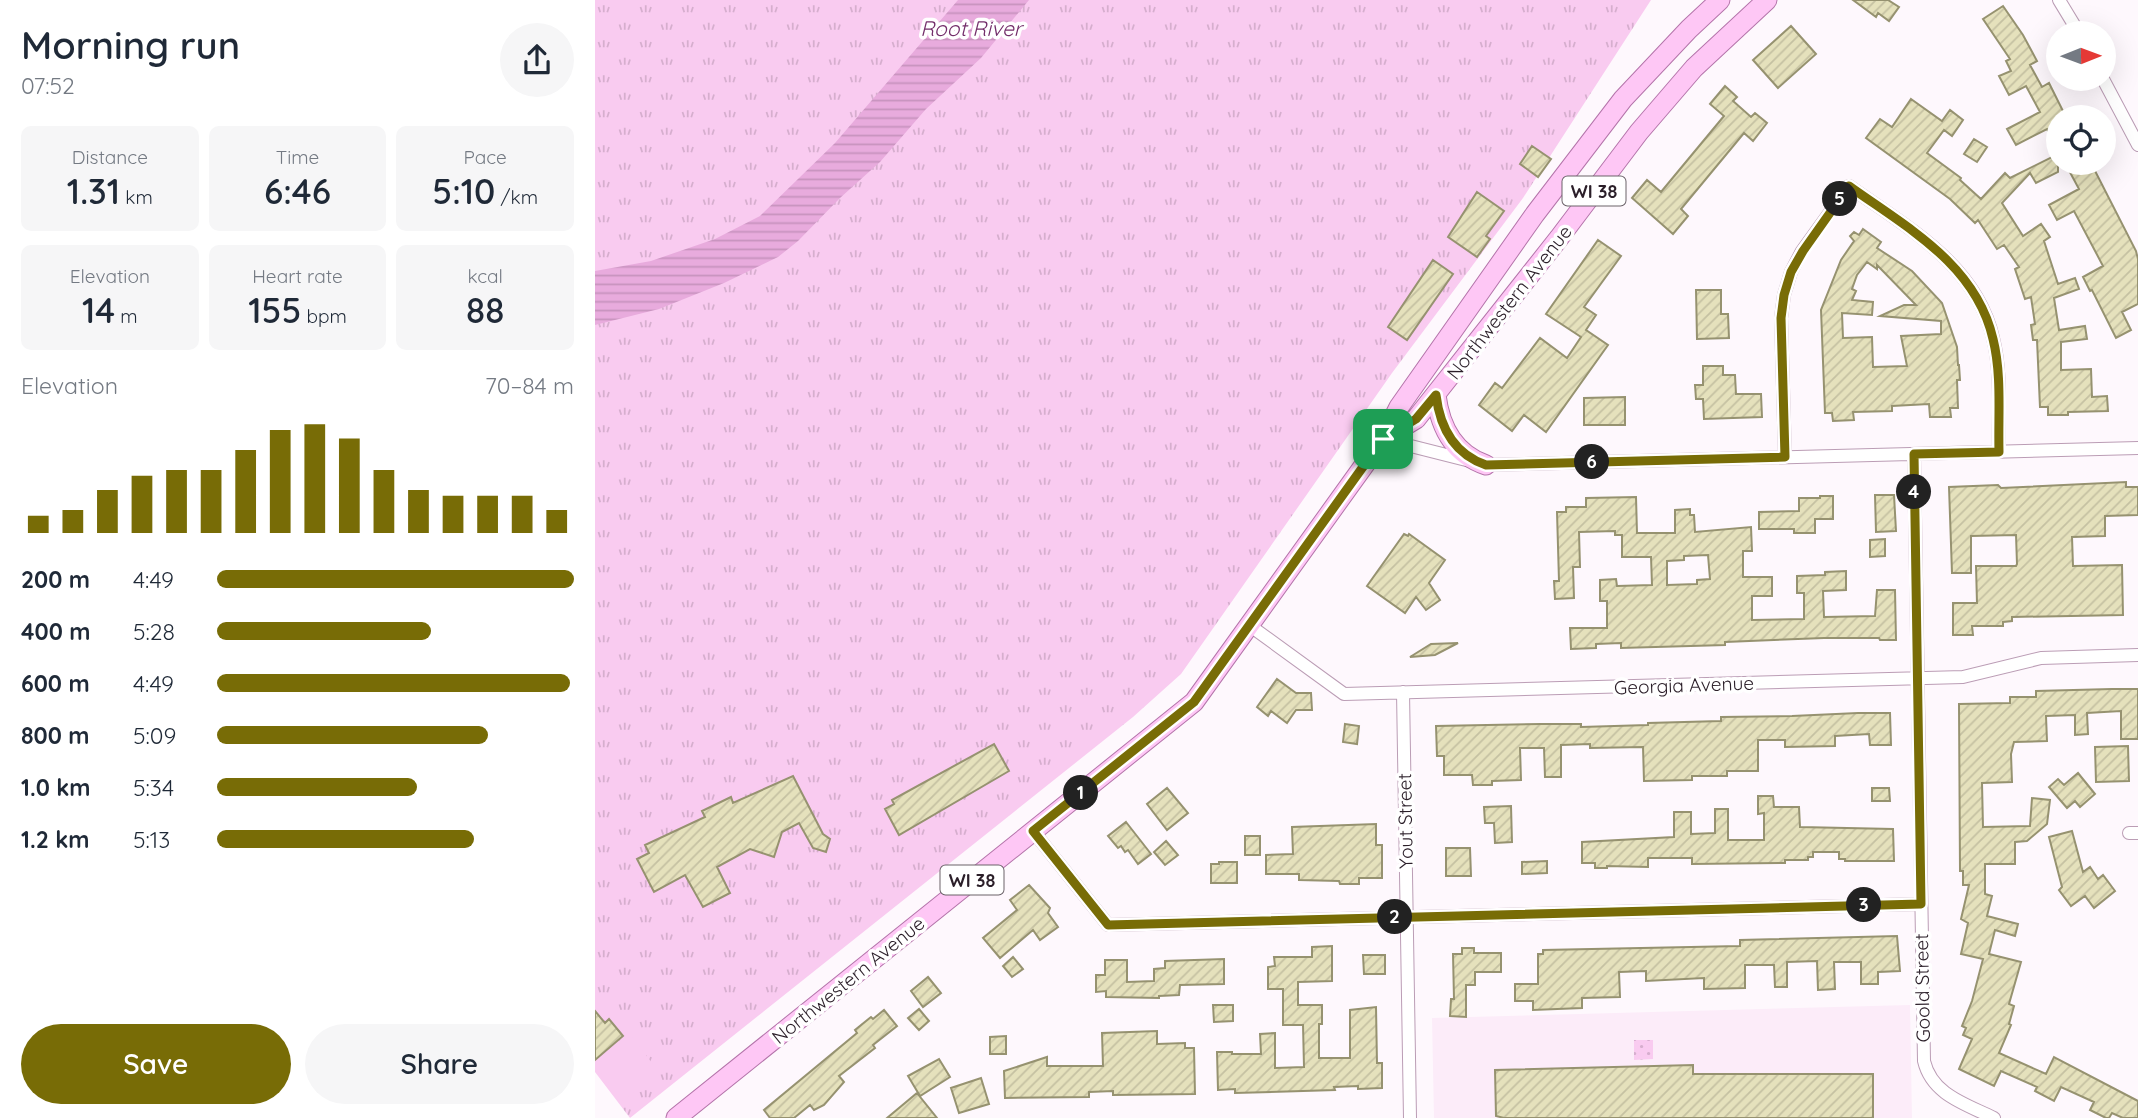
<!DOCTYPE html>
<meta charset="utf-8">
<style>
:root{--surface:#fff;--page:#f6f6f7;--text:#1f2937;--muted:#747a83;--accent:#786c06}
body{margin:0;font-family:Quicksand,sans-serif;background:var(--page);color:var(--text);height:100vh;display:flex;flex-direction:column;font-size:26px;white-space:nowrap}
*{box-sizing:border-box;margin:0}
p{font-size:23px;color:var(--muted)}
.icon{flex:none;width:38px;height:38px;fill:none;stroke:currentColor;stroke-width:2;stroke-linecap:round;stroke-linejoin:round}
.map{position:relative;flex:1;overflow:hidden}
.drawer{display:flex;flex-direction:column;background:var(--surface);width:595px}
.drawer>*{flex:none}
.needle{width:46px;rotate:89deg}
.buttons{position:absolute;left:1451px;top:21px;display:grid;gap:14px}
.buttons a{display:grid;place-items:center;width:70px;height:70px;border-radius:50%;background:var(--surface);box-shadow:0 7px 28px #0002;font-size:35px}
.pin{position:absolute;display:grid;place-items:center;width:60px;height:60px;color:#fff;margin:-30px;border-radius:14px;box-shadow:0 4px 10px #0006}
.km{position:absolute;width:35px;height:35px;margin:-18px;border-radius:50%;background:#222;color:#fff;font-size:19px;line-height:35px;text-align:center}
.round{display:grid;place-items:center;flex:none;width:74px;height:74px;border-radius:37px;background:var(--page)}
.headline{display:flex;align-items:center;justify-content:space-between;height:119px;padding:0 21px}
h1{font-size:38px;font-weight:600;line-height:52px}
.stats{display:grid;grid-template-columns:repeat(3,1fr);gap:10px;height:119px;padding:7px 21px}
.stats div{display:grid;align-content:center;border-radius:10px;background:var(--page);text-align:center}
.stats b{font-size:35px;font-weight:600}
.stats small{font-size:19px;font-weight:400}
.stats p{font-size:19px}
.chart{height:196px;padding:14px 21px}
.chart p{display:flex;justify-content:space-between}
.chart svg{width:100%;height:126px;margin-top:7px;stroke:var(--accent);stroke-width:6}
.primary-button{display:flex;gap:14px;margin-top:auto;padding:14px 21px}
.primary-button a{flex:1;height:80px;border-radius:42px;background:var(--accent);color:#fff;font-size:28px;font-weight:600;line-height:80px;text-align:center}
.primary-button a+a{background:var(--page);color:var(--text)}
ul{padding:0 21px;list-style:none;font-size:23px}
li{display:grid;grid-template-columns:112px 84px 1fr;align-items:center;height:52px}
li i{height:18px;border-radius:9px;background:var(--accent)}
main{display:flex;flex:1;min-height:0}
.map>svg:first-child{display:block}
</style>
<main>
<section class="drawer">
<div class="headline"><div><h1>Morning run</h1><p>07:52</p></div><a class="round"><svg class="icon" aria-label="share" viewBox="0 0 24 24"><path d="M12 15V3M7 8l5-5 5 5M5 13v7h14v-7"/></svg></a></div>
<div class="stats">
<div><p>Distance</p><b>1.31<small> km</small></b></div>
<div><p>Time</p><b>6:46</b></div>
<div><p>Pace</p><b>5:10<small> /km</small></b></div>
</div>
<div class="stats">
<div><p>Elevation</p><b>14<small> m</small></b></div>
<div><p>Heart rate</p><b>155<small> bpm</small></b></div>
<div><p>kcal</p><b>88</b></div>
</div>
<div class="chart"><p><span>Elevation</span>70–84 m</p>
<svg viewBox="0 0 160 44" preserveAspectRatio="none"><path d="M5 44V38M15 44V36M25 44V29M35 44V24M45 44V22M55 44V22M65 44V15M75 44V8M85 44V6M95 44V11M105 44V22M115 44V29M125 44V31M135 44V31M145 44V31M155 44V36"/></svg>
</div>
<ul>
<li><b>200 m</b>4:49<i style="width:100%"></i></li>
<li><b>400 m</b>5:28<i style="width:60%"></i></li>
<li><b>600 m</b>4:49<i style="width:99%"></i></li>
<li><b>800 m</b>5:09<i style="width:76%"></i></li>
<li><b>1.0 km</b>5:34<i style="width:56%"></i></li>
<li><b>1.2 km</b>5:13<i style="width:72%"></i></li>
</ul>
<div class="primary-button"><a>Save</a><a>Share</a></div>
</section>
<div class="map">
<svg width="1543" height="1118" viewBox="0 0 1543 1118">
<defs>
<pattern id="grass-tufts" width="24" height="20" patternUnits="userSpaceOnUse" patternTransform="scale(1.75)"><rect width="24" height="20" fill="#f9cbf0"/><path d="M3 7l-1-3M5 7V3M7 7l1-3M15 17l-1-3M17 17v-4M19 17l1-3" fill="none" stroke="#d6aece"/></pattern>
<pattern id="park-dots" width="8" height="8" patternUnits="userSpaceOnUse" patternTransform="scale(1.75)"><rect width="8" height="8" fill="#f9cbf0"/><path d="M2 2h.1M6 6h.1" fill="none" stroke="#d6aece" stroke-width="1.8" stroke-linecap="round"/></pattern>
<pattern id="water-rules" width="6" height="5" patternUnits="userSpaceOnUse" patternTransform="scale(1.75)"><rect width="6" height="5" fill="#e8abdd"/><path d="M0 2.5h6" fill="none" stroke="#c793be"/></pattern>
<pattern id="building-hatch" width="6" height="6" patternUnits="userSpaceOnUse" patternTransform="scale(1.75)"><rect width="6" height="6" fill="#e5e1bc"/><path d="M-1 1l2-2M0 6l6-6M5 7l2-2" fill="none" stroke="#c5c1a2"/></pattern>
</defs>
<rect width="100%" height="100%" fill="#fef8fd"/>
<path fill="#fcecf9" d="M1315 1005 1317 1118H839L837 1018Z"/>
<path fill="url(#grass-tufts)" d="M0 0H1056L928 198 797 373 586 674 538 717 35 1118 0 1072Z"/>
<path fill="url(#park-dots)" d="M1039 1040H1058V1059L1039 1060Z"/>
<path fill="#f9cbf0" d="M34 1033 64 1072 28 1101 0 1065V1060Z"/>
<path fill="url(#water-rules)" d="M363 0H434L386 58 331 109 285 162 245 198 203 241 183 257 129 283 64 309 0 325V271L56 261 120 239 165 216 240 143Z"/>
<path fill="url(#building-hatch)" stroke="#969270" stroke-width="2" fill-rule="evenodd" d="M1258 0H1293L1304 7 1294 21 1283 13 1281 17Z
M1408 6 1428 35 1442 61 1435 65 1447 87 1454 83 1470 115 1463 117V150L1452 129 1421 145 1412 129 1445 112 1431 86 1414 95 1404 76 1416 71 1411 61 1415 59 1388 19Z
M1196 26 1221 54 1183 88 1158 60Z
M1130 86 1142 97 1138 101 1156 117 1160 113 1172 123 1158 141 1149 133 1086 209 1093 216 1078 234 1037 198 1052 180 1066 192 1129 116 1115 104Z
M1316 99 1347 121 1355 110 1368 120 1357 136 1349 130 1332 153 1366 178 1365 180 1386 199 1410 173 1415 178 1463 154V172L1441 183 1435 173 1407 203 1428 236 1446 224 1455 237 1449 241 1463 284 1480 278 1484 289 1459 298 1464 330 1490 326 1492 339 1466 342V370L1496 369 1497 397 1512 396 1513 411 1473 412V415H1453V407H1445L1442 340H1438L1436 325 1440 324 1436 297 1430 299 1420 269 1424 267 1409 245 1402 249 1383 220 1380 223 1355 199 1271 138 1285 119 1297 127Z
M1379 139 1392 147 1382 162 1369 154Z
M937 146 956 159 943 177 925 164Z
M1470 163H1496L1541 251 1543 259V304L1527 312 1536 330 1521 338 1497 290 1495 291 1488 277 1508 266 1479 211 1462 220 1454 205 1484 189Z
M882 192 909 211 891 236 895 239 882 257 853 237Z
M1268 229 1286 242 1282 248 1317 271 1347 303 1362 347 1363 365H1364L1365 380H1362L1363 408H1355L1356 417H1335L1334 404 1297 406V411L1258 412 1259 420 1238 421 1237 413H1230L1226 310 1246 260 1259 241 1255 236 1259 232 1264 235ZM1272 262 1282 269V265L1321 305H1309L1285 316 1346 321V334L1306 336 1312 366 1278 367 1277 337 1248 338 1247 313 1277 315 1278 302 1257 300 1261 291 1257 289 1262 275Z
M1003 240 1026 256 989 307 1001 315 991 330 1013 345 951 432 929 415 917 431 884 405 900 383 907 388 945 338 972 358 986 337 951 314Z
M838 260 858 274 812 340 793 327Z
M1101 290H1126V314H1133L1134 338 1102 339Z
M1108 366H1128V375H1140L1141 394H1166L1167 417 1109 419 1108 399H1101L1100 385H1108Z
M1030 397V425H989V398Z
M1531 482V487H1543V515L1510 516V536L1477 537 1478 566 1527 565 1528 615 1417 617V621L1408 622V626H1377L1378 635H1358V603H1382L1381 566H1421L1422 564 1421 535 1376 536V573H1357L1354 487 1403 485 1406 488Z
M1280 495H1299L1301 531 1281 532Z
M1225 496H1238V519H1220V533H1199V529H1164V512L1204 511V498H1225Z
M1041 497 1042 533H1080V510L1095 509V515H1099L1100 532 1156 527 1157 551H1148V577H1177V596H1157V620L1209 619V593H1202V576L1230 575V572L1251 571V590L1228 591 1229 617 1280 616 1282 590H1300L1301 640H1285L1284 638H1229L1130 642V645L1026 648V643L1001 644V648L976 649 975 628H1012V601H1005V580L1021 579 1022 586 1057 585 1056 557H1027V535H1020V531L984 532 985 567H978L979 598 960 599 959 581H964L962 512H971V507H991V498ZM1113 555 1115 579 1102 580V584L1072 585V561L1089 560V556Z
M809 534 813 536 814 534 850 560 834 583 845 600 831 610 821 597 810 613 772 586Z
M1290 539V556L1275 557V540Z
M863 643 840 655 815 657 836 644Z
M682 679 701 693H716L717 710H701L692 723 676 711 673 716 662 707Z
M1517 689H1543V739H1526V711L1492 713 1493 734 1480 735V715L1451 716 1452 741 1419 742 1416 754 1417 782 1387 783 1388 827 1435 826 1437 798 1455 800 1452 824 1432 841 1420 842V864H1390V894L1397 896 1392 916 1423 924 1420 936 1400 930 1394 954 1426 962 1414 1004 1419 1006 1414 1024 1416 1025 1404 1053 1451 1074 1459 1057 1543 1101V1118H1528L1517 1113 1514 1118H1511L1495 1110 1499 1102 1466 1087 1459 1101 1440 1091 1442 1087 1406 1071 1399 1086 1364 1069 1377 1039 1368 1035 1371 1028 1367 1026 1377 1001 1388 959 1366 954 1373 923 1366 919 1374 885H1368V871H1365L1364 704 1415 703V697H1441V691Z
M1263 713H1295L1296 745H1275L1274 734 1240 736V746L1190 747V740H1163V771H1132V776H1097V780L1049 781 1048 747 995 748V744L966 745V777H950L949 748H925L926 780 897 781V785H878L877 775H849V756H842L841 726 946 724H986V727L1053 725V723L1126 721V717L1197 716Z
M750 724 764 726 762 744 748 742Z
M399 744 414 771 304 835 290 809 299 804 297 800Z
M1533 746 1534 781 1501 782 1500 747Z
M1483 773 1500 794 1485 807 1480 801 1472 808 1454 787 1463 779 1469 785Z
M198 776 228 834 235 839 231 852 218 848 204 823 187 832 179 857 155 849 122 867 135 893 108 907 90 875 59 892 42 859 54 853 50 845 110 817 107 811 136 797 138 803Z
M572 788 593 813 572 830 552 804Z
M1277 788H1294L1295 801H1277Z
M1163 796H1178L1179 807H1204L1205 827 1298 829 1299 861H1250V859H1244V852H1218V857H1213V860H1190V863L1097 864V858H1053V867L1012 866V868H1000V863H987V842L1079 837V812H1096V834L1120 833V809H1133V840H1169V813L1163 814Z
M916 806 917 842 900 843 899 823H890L889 807Z
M531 822 556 854 543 864 533 850 530 852 526 846 523 848 513 836Z
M781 824V845H787V878H764V884H745L744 881 704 880V874H671V855L698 854 697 827Z
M1477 831 1488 872 1495 867 1503 879 1508 875 1520 891 1499 908 1490 896 1476 906 1464 890 1467 887 1454 837Z
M650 836H665V855H650Z
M571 841 583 855 570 865 559 852Z
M851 848H875L876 876H851Z
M952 861V873L927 874V862Z
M624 862H642V883H616V864H624Z
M434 885 455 908 453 913 463 927 445 940 438 930 405 958 388 938 422 910 415 900Z
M1302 936 1305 971 1283 972V984H1266V962H1239L1240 989 1223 990 1222 961 1192 962V987H1180L1179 965H1150V988L1109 989V978L1051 981V971L1024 972 1025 997 987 998V1008L938 1010V1001H920V984H943V954H948V950L1145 946V940Z
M737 946V981L703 982V1005H727V1024H724V1058H755V1010L781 1007 782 1063H787V1088L763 1089V1086L739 1087 740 1090 640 1093V1089L623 1090 622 1052H637V1054H666L665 1034 680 1033V1068L709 1067 708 1025H688V989H673V967L680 966 679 957H717V947Z
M867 948H879V953H906V972H880V985H871V1017L855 1016 856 999H859L858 954H867Z
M768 955H790V974H769Z
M418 957 428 969 417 977 408 966Z
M629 959V984L585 985 584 995 564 996V998L511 997V991L501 992V975H510V960H532V982L559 981V969L570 968V961Z
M333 977 346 993 328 1007 316 991Z
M618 1005H638V1021L619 1022Z
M324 1009 334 1021 324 1030 313 1018Z
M289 1010 302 1026 278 1045 280 1048 244 1076 249 1082 229 1105 219 1110 215 1105 199 1118H175L169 1110 262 1033 260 1030 276 1017 278 1019Z
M0 1011 10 1023 14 1019 28 1036 0 1060Z
M562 1031V1044L590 1043V1048H599L600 1094 518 1095V1091L494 1092V1097L410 1098 409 1071 452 1057V1066H508L507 1033Z
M411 1036V1054H395V1037Z
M344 1059 355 1077 325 1096 313 1076Z
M1098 1065V1074H1278V1118H909L901 1116 900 1070Z
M386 1078 394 1104 364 1113 356 1088Z
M322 1093 342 1118H292Z"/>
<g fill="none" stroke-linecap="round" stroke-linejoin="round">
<g stroke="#bb9db5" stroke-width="14">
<path id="street" d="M1464 0 1484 33
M1508 79 1543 145
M788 439 891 465 1543 448
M1319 454 1329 1061C1337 1095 1371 1104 1399 1118
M1190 457 1186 318 1189 295 1196 272 1207 251 1254 186C1311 227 1381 264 1398 338 1407 374 1403 415 1404 452
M654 625 749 694 1368 677 1446 658 1543 655
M808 692 815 1118
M438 831 513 925 1326 904
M1534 833H1543"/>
</g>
<g stroke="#b474aa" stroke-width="21">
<path id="primary" d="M841 395C845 428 859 454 891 465
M788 439 821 419 964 238 1044 132 1099 68 1172 0
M81 1118 599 702 788 439 804 407 940 214 1028 99 1094 29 1125 0"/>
</g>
<use href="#street" stroke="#fff" stroke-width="12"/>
<use href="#primary" stroke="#fec7f5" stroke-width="19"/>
</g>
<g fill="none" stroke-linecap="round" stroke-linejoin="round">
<g stroke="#fff" stroke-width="14">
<path id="route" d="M1254 186C1311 227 1381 264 1398 339 1407 375 1403 415 1404 452L1319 454 1326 904 513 925 438 831 599 702 788 439 821 419 841 395C845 428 859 454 891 465L1190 457 1186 318 1189 295 1196 272 1208 251Z"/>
</g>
<use href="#route" stroke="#786c06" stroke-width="9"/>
</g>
<g text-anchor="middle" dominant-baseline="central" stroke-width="7" stroke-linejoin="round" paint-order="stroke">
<g fill="#fff" stroke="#6b6269" stroke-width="2">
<rect x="967.5" y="176.5" width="63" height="29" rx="5"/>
<rect x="345.5" y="865.5" width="63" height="29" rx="5"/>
</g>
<g font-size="18" font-weight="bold" fill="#2b1f29">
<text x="999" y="191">WI 38</text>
<text x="377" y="880">WI 38</text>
</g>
<g font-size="19" fill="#2b1f29" stroke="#fff">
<text transform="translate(914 302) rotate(-52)">Northwestern Avenue</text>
<text transform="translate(1089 685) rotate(-2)">Georgia Avenue</text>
<text transform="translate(810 821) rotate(-91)">Yout Street</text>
<text transform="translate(253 980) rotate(-39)">Northwestern Avenue</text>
<text transform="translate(1327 988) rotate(-91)">Goold Street</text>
</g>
<g font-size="21" font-style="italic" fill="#732d6a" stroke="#fff">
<text x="376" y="28">Root River</text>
</g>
</g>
</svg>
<div class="buttons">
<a><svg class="needle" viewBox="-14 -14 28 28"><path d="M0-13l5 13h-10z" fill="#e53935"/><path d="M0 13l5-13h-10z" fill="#747a83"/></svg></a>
<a><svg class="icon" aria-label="locate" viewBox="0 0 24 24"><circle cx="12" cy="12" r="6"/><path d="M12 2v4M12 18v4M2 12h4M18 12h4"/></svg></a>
</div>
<div class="pin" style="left:788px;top:439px;background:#1e9e55"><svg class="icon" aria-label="arrive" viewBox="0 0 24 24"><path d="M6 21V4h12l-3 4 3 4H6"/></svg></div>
<b class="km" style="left:486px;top:793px">1</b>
<b class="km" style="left:800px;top:917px">2</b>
<b class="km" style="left:1269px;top:905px">3</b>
<b class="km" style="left:1319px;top:492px">4</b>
<b class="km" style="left:1245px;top:199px">5</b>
<b class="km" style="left:997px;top:462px">6</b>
</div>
</main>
